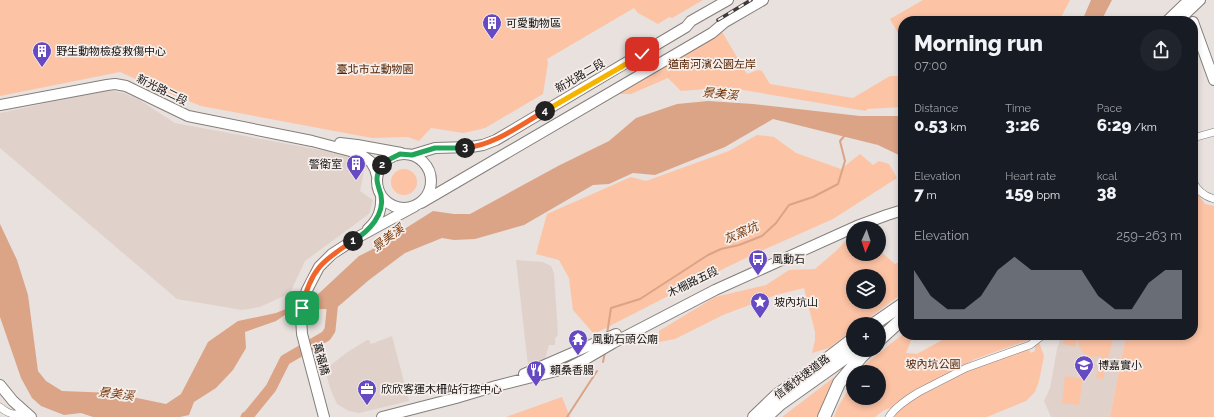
<!DOCTYPE html>
<meta charset="utf-8">
<style>
:root{--surface:#171b24;--page:#20242c;--text:#f1f3f6;--muted:#9ea1a6;--accent:#8c9099}
body{margin:0;font-family:Raleway,"Noto Sans TC",sans-serif;background:var(--page);color:var(--text);height:100vh;display:flex;flex-direction:column;font-size:15px;white-space:nowrap}
*{box-sizing:border-box;margin:0}
p{font-size:13px;color:var(--muted)}
.icon{flex:none;width:22px;height:22px;fill:none;stroke:currentColor;stroke-width:2;stroke-linecap:round;stroke-linejoin:round}
.map{position:relative;flex:1;overflow:hidden}
.sheet{position:absolute;left:898px;top:16px;width:300px;height:324px;display:flex;flex-direction:column;background:var(--surface);border-radius:16px;box-shadow:0 2px 6px #0003}
.sheet>*{flex:none}
.needle{width:26px;rotate:183deg}
.buttons{position:absolute;left:846px;top:221px;display:grid;gap:8px}
.buttons a{display:grid;place-items:center;width:40px;height:40px;border-radius:50%;background:var(--surface);box-shadow:0 2px 6px #0003;font-size:20px}
.pin{position:absolute;display:grid;place-items:center;width:34px;height:34px;color:#fff;margin:-17px;border-radius:8px;box-shadow:0 2px 6px #0006}
.km{position:absolute;width:20px;height:20px;margin:-10px;border-radius:50%;background:#222;color:#fff;font-size:11px;line-height:20px;text-align:center}
.round{display:grid;place-items:center;flex:none;width:42px;height:42px;border-radius:21px;background:var(--page)}
.overview{display:flex;align-items:center;justify-content:space-between;height:68px;padding:0 16px}
h1{font-size:22px;font-weight:800;line-height:30px}
.metrics{display:grid;grid-template-columns:repeat(3,1fr);gap:6px;height:68px;padding:4px 16px}
.metrics div{display:grid;align-content:center}
.metrics b{font-size:17px;font-weight:800}
.metrics small{font-size:11px;font-weight:400}
.metrics p{font-size:11px}
.chart{height:112px;padding:8px 16px}
.chart p{display:flex;justify-content:space-between}
.chart svg{width:100%;height:72px;margin-top:4px;fill:var(--accent);opacity:.7}
.map>svg:first-child{display:block}
</style>
<div class="map">
<svg width="1214" height="417" viewBox="0 0 1214 417">
<rect width="100%" height="100%" fill="#e8e1de"/>
<path fill="#e0d2cb" d="M106 90 124 93 138 99 175 123 353 156 364 171 360 191 373 200 369 214 305 261 290 293 260 307 242 310 177 299 0 148V113Z
M516 260 543 262 551 266 554 273 558 335 555 338V345H549L545 359 528 365Z
M1062 335H1126L1110 417H1051L1044 401 1050 388 1057 349Z
M392 336 409 401 359 413 349 411 337 404 330 388 325 370 346 353 367 340H369L371 344Z"/>
<path fill="#fcc3a5" fill-rule="evenodd" d="M0 0H703L672 18 669 17 658 24 638 13 634 8 547 59 548 63 543 94 485 128 464 133 431 128 419 141 408 137 372 138 201 106 153 87 120 72 0 96Z
M923 0H1070L1059 21H903V42L890 19Z
M721 30 747 74 758 70 762 71 770 84 853 98 890 76H898L903 79V107L867 109 866 111 731 88H720L681 91 668 78 631 94H612Z
M757 135 774 137 796 153 841 169 860 154 873 165 879 161 889 164 897 178 833 219 752 255 680 290 594 334 573 310 569 278 559 260 536 254 547 214 631 177 646 181 729 151Z
M391 182a13 13 0 1 1 26 0a13 13 0 1 1-26 0Z
M1193 188 1205 204 1214 206V417H1110L1126 335H1193Z
M853 233V254H879V250L895 264 903 260V293L861 324H853V330L829 348 812 353 815 340V332L804 288 776 295 723 315 675 339 659 342V331L715 297 766 285 789 270 815 269 836 251ZM853 276H879V302H853Z
M903 334V335H915L912 338 906 353 917 354 951 335H1035L1029 340 975 359 938 379 916 389 890 408 884 410 875 417H834L839 405 853 382V398H879V372H860L863 366Z
M1065 335H1078L1075 347 1063 344Z
M1078 335H1114L1103 379 1096 378 1101 356 1091 357 1082 352 1078 342Z
M1039 342 1044 356 1039 381 1035 392 1026 401 987 417H892L918 395 938 387 951 379 968 371 1027 349 1029 350 1031 353 1035 351V345Z
M845 369 818 417H782Z
M1065 376 1083 379 1079 405 1062 403Z
M562 397 570 417H506Z"/>
<path fill="#dba487" d="M1091 0H1112L1101 21H1082Z
M708 101 753 104 860 116H903V157L878 145 773 119 725 147 655 175 633 173 609 184 593 185 524 225 475 239 454 240 442 238 405 253 369 280 333 311 325 309 292 310 276 321 245 332 246 348 233 370 216 388 194 402 189 415 180 417H93L81 413 64 415 41 406 32 398 21 378 0 317V224L17 260 28 295 38 371 46 381 62 391 113 393 166 404 181 394 208 342 238 321 276 313 315 297 359 256 371 250 433 211 454 214H470L558 166 609 141 636 118 677 104Z"/>
<path fill="#e8e1de" d="M315 294 311 312H293L288 316 289 305Z"/>
<g fill="none" stroke-linecap="round" stroke-linejoin="round">
<path stroke="#dba487" stroke-width="2" d="M607 334 611 308 640 299 708 255 721 249 739 245 762 236 776 223 789 205 813 197 838 184 845 161 840 141 846 134
M603 362 605 352
M567 417 597 371"/>
<path stroke="#dba487" stroke-width="11" d="M246 417 249 415 271 388 285 360 326 336 330 330 333 300"/>
<g stroke="#847e7b" stroke-width="8">
<path id="street" d="M1193 138 1214 132
M1193 181C1197 191 1204 196 1214 199
M0 407C10 415 13 415 26 413
M889 417C895 407 909 398 919 392L966 368 1030 345 1043 335"/>
</g>
<g stroke="#847e7b" stroke-width="12">
<path id="secondary" d="M1167 21 1189 0
M1178 21 1200 0
M1193 22 1214 80
M0 105 107 85 115 84 126 86 188 116 312 141 354 152 363 156 371 162 375 169 377 176
M340 143 357 145 401 153
M377 181a27 27 0 1 1 54 0a27 27 0 1 1-54 0Z
M412 155 435 148 471 147 483 145 496 140 686 27 691 21 728 0
M421 203 712 33 725 22 763 0
M368 229C379 219 382 209 381 195
M524 374 616 334
M0 385 13 401 31 417
M324 417 302 334 301 317 304 299 307 290 319 267 332 254 360 236 415 206
M382 417 456 398 496 386 568 368 584 360 613 343 715 290 857 226 887 215 903 210"/>
</g>
<g stroke="#847e7b" stroke-width="14">
<path id="highway" d="M874 324 903 304
M879 340 903 318
M754 417 777 395 810 372 853 339
M766 417 780 404 856 350
M824 417 839 383 861 357 868 350"/>
</g>
<use href="#street" stroke="#fff" stroke-width="7"/>
<use href="#secondary" stroke="#fff" stroke-width="10"/>
<use href="#highway" stroke="#fff" stroke-width="12"/>
<g stroke="#3d3a39" stroke-width="3.5">
<path id="rail" d="M718 20 751 0"/>
</g>
<use href="#rail" stroke="#f5eeeb" stroke-width="2" stroke-dasharray="6" stroke-linecap="butt"/>
</g>
<g fill="none" stroke-linecap="round" stroke-linejoin="round">
<g stroke="#fff" stroke-width="8">
<path id="split-1" d="M302 308C310 270 323 260 353 241"/>
</g>
<g stroke="#fff" stroke-width="8">
<path id="split-2" d="M353 241C369 231 385 215 381 195 377 182 374 178 382 165"/>
</g>
<g stroke="#fff" stroke-width="8">
<path id="split-3" d="M382 165 388 160 400 154 412 155 435 148H465"/>
</g>
<g stroke="#fff" stroke-width="8">
<path id="split-4" d="M465 148C495 145 520 125 545 111"/>
</g>
<g stroke="#fff" stroke-width="8">
<path id="split-5" d="M545 111 621 67"/>
</g>
<g stroke="#fff" stroke-width="8">
<path id="split-6" d="M621 67 642 54"/>
</g>
<use href="#split-1" stroke="#f0652b" stroke-width="5"/>
<use href="#split-2" stroke="#22a559" stroke-width="5"/>
<use href="#split-3" stroke="#22a559" stroke-width="5"/>
<use href="#split-4" stroke="#f0652b" stroke-width="5"/>
<use href="#split-5" stroke="#f5b400" stroke-width="5"/>
<use href="#split-6" stroke="#f5b400" stroke-width="5"/>
</g>
<defs>
<g id="building-pin" transform="scale(1)"><path d="M0 17L-7.5 6A9.5 9.5 0 1 1 7.5 6Z" fill="#654ac3" stroke="#f5eeeb"/><path d="M-4-6H4V6H1V3H-1V6H-4ZM-2.5-4.3h1.7v1.8h-1.7ZM.8-4.3h1.7v1.8H.8ZM-2.5-1h1.7V.8h-1.7ZM.8-1h1.7V.8H.8Z" fill="#fff"/></g>
<g id="bus-pin" transform="scale(1)"><path d="M0 17L-7.5 6A9.5 9.5 0 1 1 7.5 6Z" fill="#654ac3" stroke="#f5eeeb"/><path d="M-5-6H5V4H4V6H2V4H-2V6H-4V4H-5ZM-3.5-4V0h7V-4ZM-3.5 1.2v1.5H-2V1.2ZM2 1.2v1.5H3.5V1.2Z" fill="#fff"/></g>
<g id="sight-pin" transform="scale(1)"><path d="M0 17L-7.5 6A9.5 9.5 0 1 1 7.5 6Z" fill="#654ac3" stroke="#f5eeeb"/><path d="M0-6L1.8-2.2L6-1.7L2.9 1.2L3.7 5.4L0 3.3L-3.7 5.4L-2.9 1.2L-6-1.7L-1.8-2.2Z" fill="#fff"/></g>
<g id="temple-pin" transform="scale(1)"><path d="M0 17L-7.5 6A9.5 9.5 0 1 1 7.5 6Z" fill="#654ac3" stroke="#f5eeeb"/><path d="M0-6L5-2H3V0L6.5 2.5H4V6H1.5V3h-3V6H-4V2.5H-6.5L-3 0V-2H-5Z" fill="#fff"/></g>
<g id="school-pin" transform="scale(1)"><path d="M0 17L-7.5 6A9.5 9.5 0 1 1 7.5 6Z" fill="#654ac3" stroke="#f5eeeb"/><path d="M0-5L7-2L0 1L-7-2ZM-4 1L0 2.5L4 1V4Q0 6-4 4Z" fill="#fff"/></g>
<g id="restaurant-pin" transform="scale(1)"><path d="M0 17L-7.5 6A9.5 9.5 0 1 1 7.5 6Z" fill="#654ac3" stroke="#f5eeeb"/><path d="M-5-6h1v4h1v-4h1v4h1v-4h1v5L-1.5 .5V6h-2V.5L-5-1ZM5-6V6H3V1.5H1.5Q1.5-4 5-6Z" fill="#fff"/></g>
<g id="office-pin" transform="scale(1)"><path d="M0 17L-7.5 6A9.5 9.5 0 1 1 7.5 6Z" fill="#654ac3" stroke="#f5eeeb"/><path d="M-6-3h4V-5.5h4V-3h4V5H-6ZM-1-4.5V-3h2v-1.5ZM-6 0V1H6V0Z" fill="#fff"/></g>
</defs>
<g fill-rule="evenodd">
<use href="#building-pin" x="492" y="23"/>
<use href="#building-pin" x="42" y="51"/>
<use href="#building-pin" x="356" y="164"/>
<use href="#bus-pin" x="758" y="259"/>
<use href="#sight-pin" x="760" y="302"/>
<use href="#temple-pin" x="578" y="339"/>
<use href="#school-pin" x="1084" y="365"/>
<use href="#restaurant-pin" x="536" y="370"/>
<use href="#office-pin" x="367" y="389"/>
</g>
<g text-anchor="middle" dominant-baseline="central" stroke-width="3.5" stroke-linejoin="round" paint-order="stroke">
<g font-size="11" fill="#131110" stroke="#f5eeeb" text-anchor="start">
<text x="506" y="23">可愛動物區</text>
<text x="56" y="51">野生動物檢疫救傷中心</text>
<text x="342" y="164" text-anchor="end">警衛室</text>
<text x="772" y="259">風動石</text>
<text x="774" y="302">坡內坑山</text>
<text x="592" y="339">風動石頭公廟</text>
<text x="1098" y="365">博嘉實小</text>
<text x="550" y="370">賴桑香腸</text>
<text x="381" y="389">欣欣客運木柵站行控中心</text>
</g>
<g font-size="11" fill="#542200" stroke="#f5eeeb">
<text x="712" y="64">道南河濱公園左岸</text>
<text x="375" y="69">臺北市立動物園</text>
<text x="933" y="364">坡內坑公園</text>
</g>
<g font-size="11" fill="#131110" stroke="#f5eeeb">
<text transform="translate(580 76) rotate(-30)">新光路二段</text>
<text transform="translate(162 90) rotate(26)">新光路二段</text>
<text transform="translate(693 282) rotate(-26)">木柵路五段</text>
<text transform="translate(321 359) rotate(75)">萬福橋</text>
<text transform="translate(802 377) rotate(-37)">信義快速道路</text>
</g>
<g font-size="12" font-style="italic" fill="#763404" stroke="#f5eeeb">
<text transform="translate(720 94) rotate(6)">景美溪</text>
<text transform="translate(741 233) rotate(-23)">灰窯坑</text>
<text transform="translate(388 238) rotate(-37)">景美溪</text>
<text transform="translate(116 394) rotate(7)">景美溪</text>
</g>
</g>
</svg>
<div class="buttons">
<a><svg class="needle" viewBox="-14 -14 28 28"><path d="M0-13l5 13h-10z" fill="#e53935"/><path d="M0 13l5-13h-10z" fill="#9ea1a6"/></svg></a>
<a><svg class="icon" aria-label="layers" viewBox="0 0 24 24"><path d="M12 4l9 5-9 5-9-5zM3 14l9 5 9-5"/></svg></a>
<a>+</a>
<a>−</a>
</div>
<div class="pin" style="left:302px;top:308px;background:#1e9e55"><svg class="icon" aria-label="arrive" viewBox="0 0 24 24"><path d="M6 21V4h12l-3 4 3 4H6"/></svg></div>
<div class="pin" style="left:642px;top:54px;background:#d93025"><svg class="icon" aria-label="check" viewBox="0 0 24 24"><path d="M5 12l5 5 9-10"/></svg></div>
<b class="km" style="left:353px;top:241px">1</b>
<b class="km" style="left:382px;top:165px">2</b>
<b class="km" style="left:465px;top:148px">3</b>
<b class="km" style="left:545px;top:111px">4</b>
<section class="sheet">
<div class="overview"><div><h1>Morning run</h1><p>07:00</p></div><a class="round"><svg class="icon" aria-label="share" viewBox="0 0 24 24"><path d="M12 15V3M7 8l5-5 5 5M5 13v7h14v-7"/></svg></a></div>
<div class="metrics">
<div><p>Distance</p><b>0.53<small> km</small></b></div>
<div><p>Time</p><b>3:26</b></div>
<div><p>Pace</p><b>6:29<small> /km</small></b></div>
</div>
<div class="metrics">
<div><p>Elevation</p><b>7<small> m</small></b></div>
<div><p>Heart rate</p><b>159<small> bpm</small></b></div>
<div><p>kcal</p><b>38</b></div>
</div>
<div class="chart"><p><span>Elevation</span>259–263 m</p>
<svg viewBox="0 0 160 44" preserveAspectRatio="none"><path d="M0 44V14L10 30L20 38L30 38L40 30L50 14L60 6L70 14L80 14L90 14L100 14L110 30L120 38L130 38L140 22L150 14L160 14V44z"/></svg>
</div>
</section>
</div>
